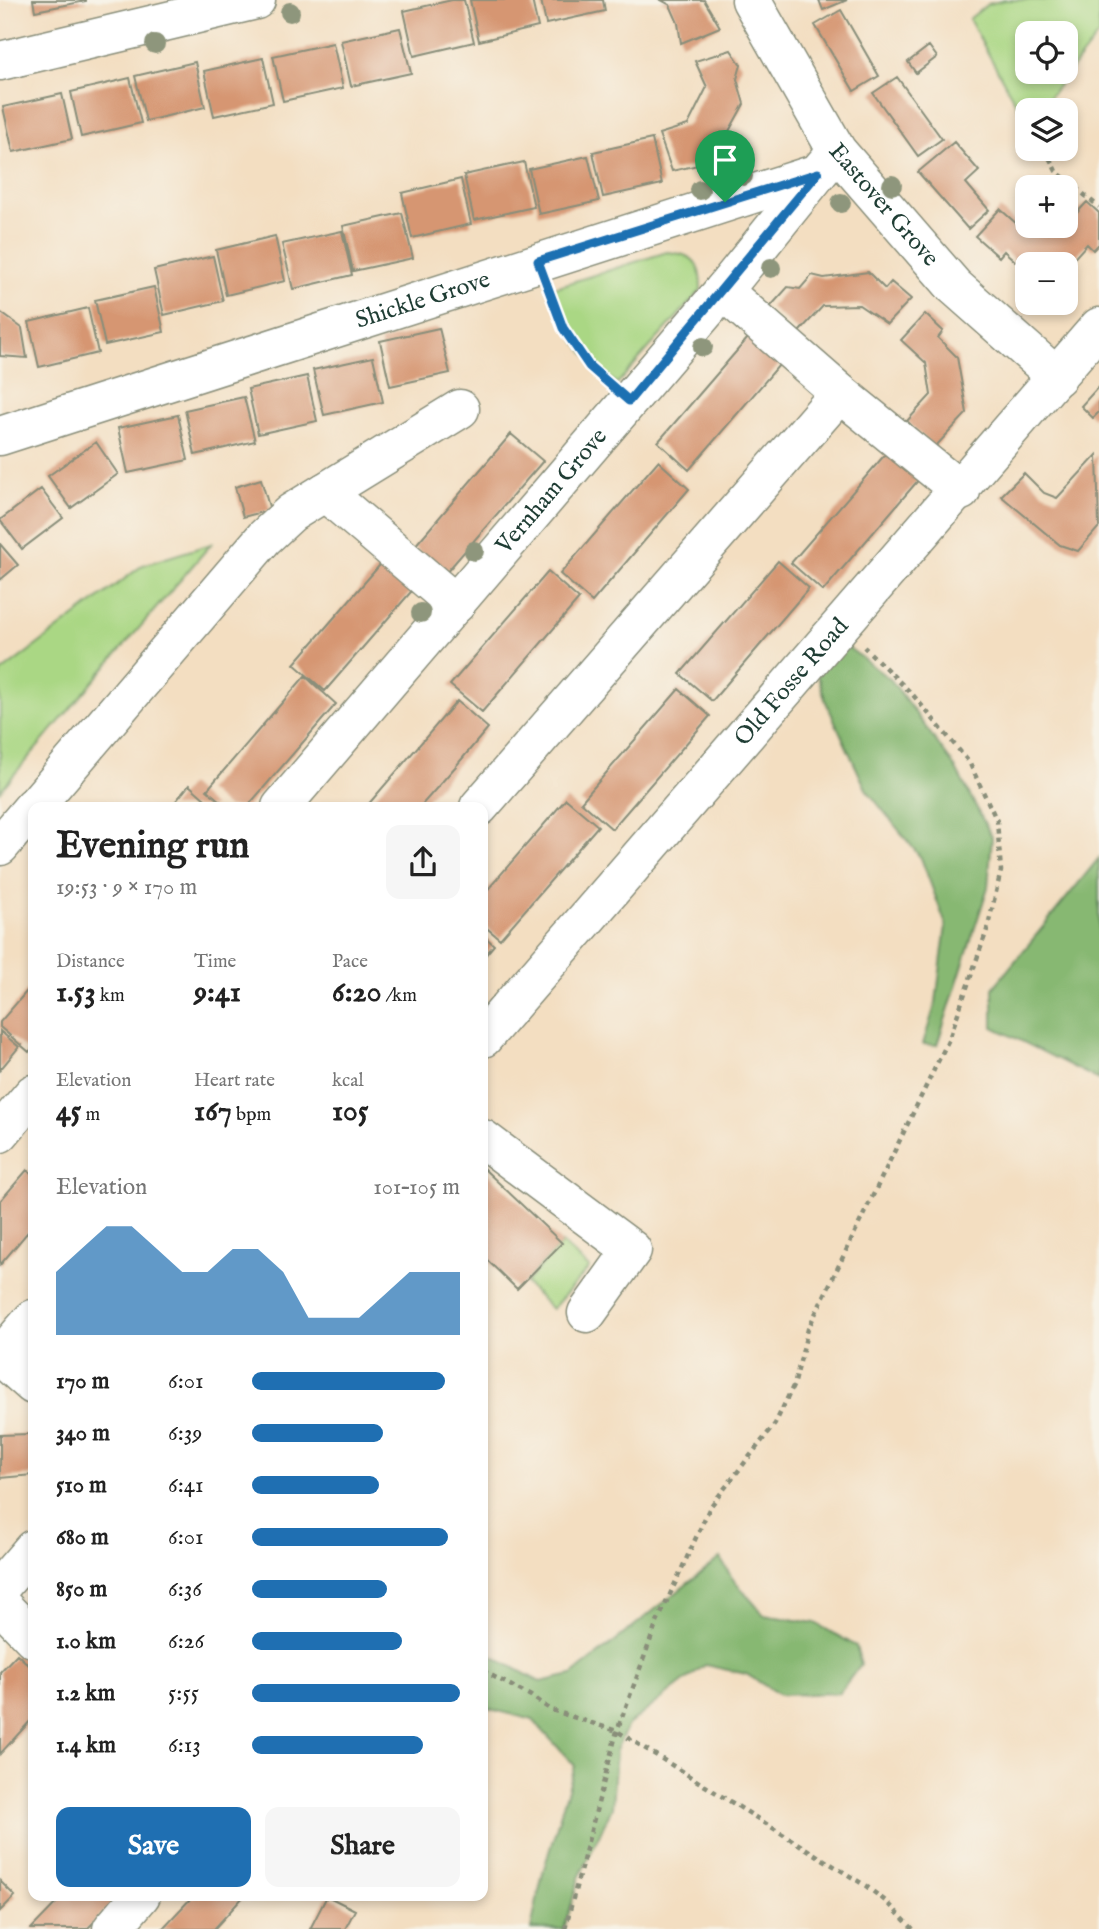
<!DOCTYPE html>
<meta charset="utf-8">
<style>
:root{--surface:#fff;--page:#f6f6f6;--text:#222;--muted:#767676;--accent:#1f6fb2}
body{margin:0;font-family:"IM FELL English",serif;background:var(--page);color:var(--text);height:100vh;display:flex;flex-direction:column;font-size:26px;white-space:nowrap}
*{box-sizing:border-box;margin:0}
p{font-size:23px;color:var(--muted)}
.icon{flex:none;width:38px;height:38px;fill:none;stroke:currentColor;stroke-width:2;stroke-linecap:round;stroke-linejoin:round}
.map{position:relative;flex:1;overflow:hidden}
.details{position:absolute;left:28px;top:802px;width:460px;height:1099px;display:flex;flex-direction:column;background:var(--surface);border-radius:14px;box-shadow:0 4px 10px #0003}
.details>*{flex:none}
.buttons{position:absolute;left:1015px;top:21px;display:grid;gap:14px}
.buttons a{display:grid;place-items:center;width:63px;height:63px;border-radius:14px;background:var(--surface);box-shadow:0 4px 10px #0003;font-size:35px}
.pin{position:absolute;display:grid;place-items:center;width:60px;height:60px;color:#fff;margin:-72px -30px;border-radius:50% 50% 50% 0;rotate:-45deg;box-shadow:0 0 7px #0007}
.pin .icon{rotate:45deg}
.round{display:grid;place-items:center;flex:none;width:74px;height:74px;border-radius:14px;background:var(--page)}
.summary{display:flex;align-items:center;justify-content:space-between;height:119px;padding:0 28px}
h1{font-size:38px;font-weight:700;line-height:52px}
.figures{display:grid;grid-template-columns:repeat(3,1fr);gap:10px;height:119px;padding:7px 28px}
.figures div{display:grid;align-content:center}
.figures b{font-size:30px;font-weight:700}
.figures small{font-size:19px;font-weight:400}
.figures p{font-size:19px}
.chart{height:196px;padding:14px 28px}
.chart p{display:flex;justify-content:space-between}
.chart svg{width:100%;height:126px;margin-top:7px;fill:var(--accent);opacity:.7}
.cta{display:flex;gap:14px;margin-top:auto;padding:14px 28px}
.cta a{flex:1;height:80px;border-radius:14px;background:var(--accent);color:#fff;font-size:28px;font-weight:700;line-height:80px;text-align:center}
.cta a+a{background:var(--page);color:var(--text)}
ul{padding:0 28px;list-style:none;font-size:23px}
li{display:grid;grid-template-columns:112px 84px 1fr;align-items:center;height:52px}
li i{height:18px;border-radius:9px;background:var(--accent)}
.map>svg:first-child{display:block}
</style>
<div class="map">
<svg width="1099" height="1929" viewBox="0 0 1099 1929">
<rect width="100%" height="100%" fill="#f7f3e8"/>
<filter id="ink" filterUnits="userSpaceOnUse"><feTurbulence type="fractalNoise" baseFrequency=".0143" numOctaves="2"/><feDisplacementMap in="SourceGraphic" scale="14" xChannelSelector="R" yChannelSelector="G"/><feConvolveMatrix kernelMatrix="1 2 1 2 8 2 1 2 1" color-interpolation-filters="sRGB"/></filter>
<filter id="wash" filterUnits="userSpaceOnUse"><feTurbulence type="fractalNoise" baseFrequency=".00686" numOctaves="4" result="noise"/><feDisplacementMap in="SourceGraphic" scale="28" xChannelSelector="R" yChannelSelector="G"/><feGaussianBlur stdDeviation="1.57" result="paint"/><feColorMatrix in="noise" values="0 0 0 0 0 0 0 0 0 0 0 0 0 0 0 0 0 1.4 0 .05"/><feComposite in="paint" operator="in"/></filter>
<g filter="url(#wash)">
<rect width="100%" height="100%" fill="#f3dec1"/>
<path fill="#aad784" stroke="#648a5c" stroke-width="2" fill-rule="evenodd" d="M1005 0H1099V34L1039 110H1027L1026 122 969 19 988 4ZM1027 33H1066V72H1027Z
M667 252C694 254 701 262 701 290L617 384C580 355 567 333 553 288Z
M211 544 0 791V673L143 565Z
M562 1243 589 1268 552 1309 525 1283Z"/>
<path fill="#87b872" stroke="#537a53" stroke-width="2" d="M841 642 891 680 955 767 992 837 988 887 937 1045 923 1044 936 1002 946 925 921 858 866 789 826 702 816 671Z
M1099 858V1080L993 1027V988Z
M720 1558 732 1578 764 1615 815 1623 856 1646 861 1664 839 1693 780 1695 746 1674 705 1665 628 1725 616 1750 612 1808 579 1878 564 1929H531L543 1872 575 1766 533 1720 483 1707V1651L540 1682 572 1675Z"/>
<g id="blocks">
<path fill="#d69672" d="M33 0H86V1L35 11Z
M452 0H464L474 42 414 56 404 11Z
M470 0H532L538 27 479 41Z
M541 0H603L605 11 546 24Z
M661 0H704L720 27 681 43 678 23 670 5Z
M819 0H847L823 10Z
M841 10 879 76 854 91 815 25Z
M400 28 411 73 351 86 341 41Z
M333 43 343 88 283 101 273 56Z
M929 46 937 57 916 73 908 62Z
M731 50 741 65 737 79 744 104 723 142 701 151 698 165 672 171 659 134 688 125 707 87 695 61Z
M263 58 273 103 214 116 204 71Z
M195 62 205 107 146 121 135 76Z
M897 77 942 139 918 156 873 93Z
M130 78 141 123 81 137 71 92Z
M62 94 72 139 13 152 3 107Z
M652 139 662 184 603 197 593 152Z
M954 142 979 171 966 183 989 210 968 229 918 172Z
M588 156 599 201 539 214 529 169Z
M524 162 534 207 474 220 464 175Z
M461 179 471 224 412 238 402 193Z
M1087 202 1099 213V244L1093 250 1087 244 1069 264 1062 257 1030 262 1024 269 1004 251 999 257 975 236 1000 209 1028 234 1061 230Z
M402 213 413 258 353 271 343 226Z
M342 231 352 275 293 289 282 244Z
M275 236 285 281 226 295 216 250Z
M213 256 223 301 164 315 154 270Z
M868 272 885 289 891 282 911 299 887 324 859 305 823 306 799 332 770 307 788 287 800 289 812 275 824 278Z
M154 287 164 332 105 345 95 300Z
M88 308 98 353 39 367 29 322Z
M0 312 22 328 27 358 0 356Z
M925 314 943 331 938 338 957 357 967 413 934 448 907 421 931 395 926 363 901 340Z
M439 328 450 373 390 386 380 341Z
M754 331 785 358 689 470 658 442Z
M373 357 383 402 324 415 313 370Z
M307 376 317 421 258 434 248 389Z
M1099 386V412L1093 418 1081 406Z
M244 397 255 441 195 455 185 410Z
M178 415 188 460 128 473 118 428Z
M511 434 543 461 445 574 414 547Z
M96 442 118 474 71 508 48 476Z
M889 450 921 477 823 591 791 563Z
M1097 455 1099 527 1078 551 1060 545 1001 496 1024 473 1044 493 1057 498Z
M658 461 689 489 592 602 560 574Z
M261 479 270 510 243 517 235 487Z
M41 489 63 518 22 549 0 520Z
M0 544 18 565 0 580Z
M392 551 423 578 325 691 294 664Z
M778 561 809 588 712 701 680 674Z
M548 572 579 599 482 712 450 685Z
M305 676 336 704 247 807H227L207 790Z
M679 689 710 716 612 829 581 802Z
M457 701 488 728 456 766 420 807H366Z
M189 785 214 807H171Z
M566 799 598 826 500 939 483 925V895Z
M483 935 494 945 483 958Z
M33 984V1047L29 1052 0 1027V1022Z
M0 1031 19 1047 0 1070Z
M483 1168 562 1243 517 1289 483 1256Z
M27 1170 33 1176V1226L0 1265V1201Z
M33 1431V1475L0 1478V1435L30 1434Z
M17 1654 33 1669V1718L0 1754V1672Z
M0 1881 15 1896 0 1911Z
M64 1895H121L87 1929H31Z
M194 1895H245L214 1929H162Z
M327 1896 355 1910 345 1929H310Z"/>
</g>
</g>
<g filter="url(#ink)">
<use href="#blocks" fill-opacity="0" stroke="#898e7a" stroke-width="2"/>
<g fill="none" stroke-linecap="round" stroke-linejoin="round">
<g stroke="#898e7a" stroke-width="41">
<g id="minor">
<path id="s1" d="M751 0 837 151 954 286 1057 377"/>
<path d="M0 61 256 0"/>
<path d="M723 291 840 393 961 491"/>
<path id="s2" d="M0 436 818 173 837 151"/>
<path d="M325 492 456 604"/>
<path d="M34 807 264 538 291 513 460 409"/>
<path id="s3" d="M281 807 723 291 818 173"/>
<path d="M479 807 840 393"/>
<path d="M0 846 33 807"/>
<path id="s4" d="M483 1038 1099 327"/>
<path d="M0 1133 33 1094"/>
<path d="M483 1139 632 1250 587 1313"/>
<path d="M0 1356 33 1385"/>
<path d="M0 1357 33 1319"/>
<path d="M0 1587 33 1549"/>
<path d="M0 1604 33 1638"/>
<path d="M112 1929 141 1895"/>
</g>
</g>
<path stroke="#898e7a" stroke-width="4.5" stroke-dasharray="5 5" stroke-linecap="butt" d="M1045 149 1056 171 1099 207
M550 295C563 328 578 356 605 380
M483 1671 531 1696 551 1710 617 1731 866 1886 888 1903 913 1929
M565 1929 617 1731 656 1625 710 1507 775 1424 795 1382 808 1329 949 1039 987 930 1001 871 997 821 969 762 913 695 864 647"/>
<use href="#minor" stroke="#fff" stroke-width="38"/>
</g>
<g fill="#8e967c">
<circle cx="290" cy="12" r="10"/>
<circle cx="155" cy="44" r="10"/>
<circle cx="743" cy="176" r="10"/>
<circle cx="892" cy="185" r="10"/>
<circle cx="700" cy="190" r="10"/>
<circle cx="841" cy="203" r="10"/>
<circle cx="771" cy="268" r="10"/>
<circle cx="703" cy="347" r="10"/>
<circle cx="474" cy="551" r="10"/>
<circle cx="421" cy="613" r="10"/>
</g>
</g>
<g fill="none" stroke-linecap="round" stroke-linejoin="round" filter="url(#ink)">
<g stroke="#fff" stroke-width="14">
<path id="route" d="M818 173 629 401 589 366 563 328 538 261Z"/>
</g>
<use href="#route" stroke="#1f6fb2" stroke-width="9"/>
</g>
<g text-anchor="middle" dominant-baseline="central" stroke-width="5" stroke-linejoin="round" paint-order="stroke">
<g font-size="24" fill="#1f3d34" stroke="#f7f3e8">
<text stroke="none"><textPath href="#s1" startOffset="245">Eastover Grove</textPath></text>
<text stroke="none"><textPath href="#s2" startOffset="444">Shickle Grove</textPath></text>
<text stroke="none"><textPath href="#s3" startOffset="416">Vernham Grove</textPath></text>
<text stroke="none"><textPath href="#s4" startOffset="471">Old Fosse Road</textPath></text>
</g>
</g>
</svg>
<div class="buttons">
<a><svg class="icon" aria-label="locate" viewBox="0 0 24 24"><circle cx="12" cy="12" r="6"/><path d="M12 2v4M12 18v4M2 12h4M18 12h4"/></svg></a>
<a><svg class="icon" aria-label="layers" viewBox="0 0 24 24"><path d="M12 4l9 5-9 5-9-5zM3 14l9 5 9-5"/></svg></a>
<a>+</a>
<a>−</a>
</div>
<div class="pin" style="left:725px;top:202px;background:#1e9e55"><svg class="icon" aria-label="arrive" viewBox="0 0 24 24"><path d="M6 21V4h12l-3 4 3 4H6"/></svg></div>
<section class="details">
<div class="summary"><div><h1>Evening run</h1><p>19:53 · 9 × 170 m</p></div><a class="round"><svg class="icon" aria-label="share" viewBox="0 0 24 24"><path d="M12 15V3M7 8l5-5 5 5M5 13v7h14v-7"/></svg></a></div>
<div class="figures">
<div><p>Distance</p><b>1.53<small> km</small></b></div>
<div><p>Time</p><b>9:41</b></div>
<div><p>Pace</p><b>6:20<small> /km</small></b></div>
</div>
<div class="figures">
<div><p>Elevation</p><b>45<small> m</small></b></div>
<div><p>Heart rate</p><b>167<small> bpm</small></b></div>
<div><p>kcal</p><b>105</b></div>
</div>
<div class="chart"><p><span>Elevation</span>101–105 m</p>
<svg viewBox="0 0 160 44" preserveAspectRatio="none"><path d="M0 44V22L10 14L20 6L30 6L40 14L50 22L60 22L70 14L80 14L90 22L100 38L110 38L120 38L130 30L140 22L150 22L160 22V44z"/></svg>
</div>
<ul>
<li><b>170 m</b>6:01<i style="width:93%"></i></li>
<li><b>340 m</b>6:39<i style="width:63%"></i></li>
<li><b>510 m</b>6:41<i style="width:61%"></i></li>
<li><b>680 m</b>6:01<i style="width:94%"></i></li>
<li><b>850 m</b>6:36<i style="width:65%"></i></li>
<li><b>1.0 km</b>6:26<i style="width:72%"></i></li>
<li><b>1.2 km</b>5:55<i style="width:100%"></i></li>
<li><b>1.4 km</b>6:13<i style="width:82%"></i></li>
</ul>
<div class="cta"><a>Save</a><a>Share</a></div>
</section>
</div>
